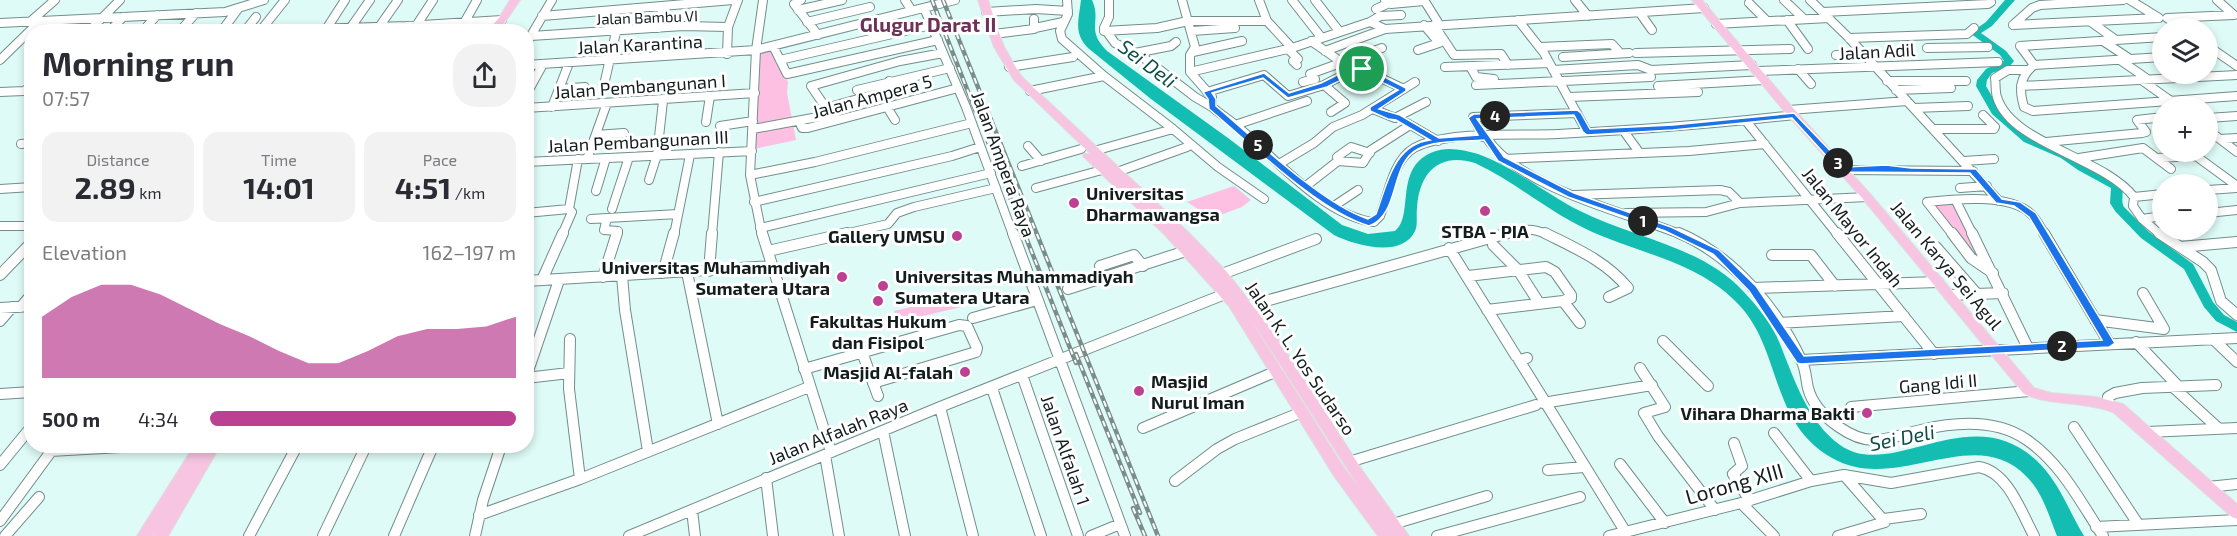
<!DOCTYPE html>
<meta charset="utf-8">
<style>
:root{--surface:#fff;--page:#f2f2f3;--text:#2b2b33;--muted:#7c7c81;--accent:#bc4192}
body{margin:0;font-family:"Exo 2",sans-serif;background:var(--page);color:var(--text);height:100vh;display:flex;flex-direction:column;font-size:22px;white-space:nowrap}
*{box-sizing:border-box;margin:0}
p{font-size:20px;color:var(--muted)}
.icon{flex:none;width:33px;height:33px;fill:none;stroke:currentColor;stroke-width:2;stroke-linecap:round;stroke-linejoin:round}
.map{position:relative;flex:1;overflow:hidden}
.sheet{position:absolute;left:24px;top:24px;width:510px;height:429px;display:flex;flex-direction:column;background:var(--surface);border-radius:24px;box-shadow:0 3px 9px #0003}
.sheet>*{flex:none}
.buttons{position:absolute;left:2152px;top:18px;display:grid;gap:12px}
.buttons a{display:grid;place-items:center;width:66px;height:66px;border-radius:50%;background:var(--surface);box-shadow:0 3px 9px #0003;font-size:30px}
.pin{position:absolute;display:grid;place-items:center;width:51px;height:51px;color:#fff;margin:-26px;border:3px solid #fff;border-radius:50%;box-shadow:0 2px 6px #0007}
.km{position:absolute;width:30px;height:30px;margin:-15px;border-radius:50%;background:#222;color:#fff;font-size:16px;line-height:30px;text-align:center}
.round{display:grid;place-items:center;flex:none;width:63px;height:63px;border-radius:24px;background:var(--page)}
.head{display:flex;align-items:center;justify-content:space-between;height:102px;padding:0 18px}
h1{font-size:33px;font-weight:700;line-height:45px}
.stats{display:grid;grid-template-columns:repeat(3,1fr);gap:9px;height:102px;padding:6px 18px}
.stats div{display:grid;align-content:center;border-radius:15px;background:var(--page);text-align:center}
.stats b{font-size:30px;font-weight:700}
.stats small{font-size:16px;font-weight:400}
.stats p{font-size:16px}
.chart{height:168px;padding:12px 18px}
.chart p{display:flex;justify-content:space-between}
.chart svg{width:100%;height:108px;margin-top:6px;fill:var(--accent);opacity:.7}
ul{padding:0 18px;list-style:none;font-size:20px}
li{display:grid;grid-template-columns:96px 72px 1fr;align-items:center;height:45px}
li i{height:15px;border-radius:8px;background:var(--accent)}
.map>svg:first-child{display:block}
</style>
<div class="map">
<svg width="2237" height="536" viewBox="0 0 2237 536">
<rect width="100%" height="100%" fill="#defbf7"/>
<path fill="#fdbfe2" d="M771 49 788 82 787 93 796 140 754 149 758 52Z
M1234 186 1251 200 1242 207 1212 218 1187 202Z
M1930 201H1956L1991 271 1981 266Z
M957 296 961 307 898 322 894 311Z"/>
<path fill="#13bdb1" d="M1081 0H1092C1102 22 1085 29 1107 51L1228 138 1342 225 1368 234 1395 231C1415 215 1393 168 1433 152 1447 146 1464 150 1478 154 1510 165 1547 194 1578 210 1632 238 1700 245 1743 291 1757 306 1772 324 1780 344 1794 379 1808 422 1840 445 1893 483 1973 394 2041 465 2060 485 2070 513 2084 536H2057C2049 516 2042 491 2026 476 1973 422 1897 495 1832 458 1770 423 1782 352 1740 306 1698 260 1637 254 1584 228 1546 210 1514 181 1475 163 1440 152 1419 172 1417 208 1416 216 1418 224 1415 231 1402 259 1354 245 1334 235L1151 99 1088 48C1073 33 1079 19 1081 0Z"/>
<g fill="none" stroke-linecap="round" stroke-linejoin="round">
<path fill="#13bdb1" fill-rule="evenodd" d="M2005 0H2015L1992 26 1981 33 2006 51 2014 61 2009 67 1992 73 1987 80 1986 86 2000 110 2032 138 2069 154 2086 166 2121 185C2125 191 2120 200 2124 207L2149 232 2193 264 2213 302 2224 315 2237 322V332L2216 321 2204 307 2184 269 2141 238 2115 211 2110 203 2111 188 2078 170 2061 158 2024 142 1992 114 1976 86 1977 80 1986 69 2004 61 2000 55 1970 33 1986 22Z"/>
<g stroke="#738e8b" stroke-width="10">
<path id="minor-far1" d="M801 0 794 4 818 35
M905 0 912 11
M1109 0V17L1104 28 1115 43 1147 60 1195 97 1212 107
M1182 0 1195 47 1190 55V72L1212 97V107C1220 114 1230 120 1238 127 1275 158 1324 216 1374 222L1380 216C1388 195 1393 160 1414 148 1446 130 1520 136 1558 134 1637 130 1716 124 1794 115
M1259 0 1267 21 1292 48
M1292 0 1321 37
M1315 0 1339 31
M1424 0 1439 24
M1575 0 1588 16
M1784 0 1804 19
M1810 0 1849 38 1999 201
M2130 0 2159 18
M1749 3 1767 21
M1391 4 1424 1
M924 8 966 107 1013 235
M1376 9 1387 4 1385 0
M798 10 842 0
M986 12 1036 9 1068 11
M1823 12 1988 4 1991 2
M1640 13 1652 30
M542 16 733 0
M1518 20 1544 53 1587 132
M1787 20 1808 49
M31 21 55 0
M807 22 870 7
M1370 22 1380 16 1401 15
M2091 22 2116 40
M0 23 225 12 264 0
M1716 24 1829 18
M1434 25 1454 55 1501 54 1508 65
M2013 25 2158 18
M2013 25 2032 8 2040 5 2123 0
M416 26 433 0
M658 28 663 6
M1035 28 1063 22
M2182 28 2167 18 2234 15 2217 0
M261 30 285 0
M349 30 370 0
M377 30 398 0
M245 31 256 17
M325 31 345 0
M1104 31 1157 28 1188 21H1267
M1192 31 1235 28
M88 32 120 0
M109 32 123 17
M142 32 157 15
M179 32 196 13
M221 32 238 9
M224 32 406 26 502 20
M459 32 477 0
M994 34 1034 29V19
M531 36 683 26 728 27
M1849 38 1967 34 1974 28
M2103 41 2130 59
M526 44 552 0
M773 46 787 74 938 40
M2020 46 2034 65C2019 77 2019 90 2024 107L2033 111 2237 96
M2020 46 2163 37
M2208 46 2237 66
M1540 47 1612 44 1620 53
M1927 48 1988 47
M1288 49 1298 59 1293 61 1297 65
M1418 50 1439 43 1424 25
M1325 51 1385 29
M1193 52 1242 41
M1135 53 1171 46 1176 42
M1636 53 1790 49
M727 54 728 27 738 0
M1836 55 1863 54
M1563 57 1629 53
M0 60 40 21
M780 60 931 25
M2120 60 2146 78
M526 65 756 50 955 0
M2034 65 2163 57
M1470 66 1476 77 1494 79
M1009 67 1073 57
M1445 67 1549 63
M1798 69 1811 84
M1353 70 1362 69 1404 89
M1553 70 1638 65 1651 70 1752 65
M2026 70H2008L1995 78C1996 84 1995 91 1997 97 2011 144 2103 157 2134 197L2133 206 2142 219 2161 235
M1757 71 1998 62
M1190 72 1292 48 1370 22 1385 29 1704 8
M2140 79 2178 106
M889 81 893 89 826 108 811 86 900 61 943 53
M1887 81H1966
M1303 82 1315 79 1310 74 1382 48
M604 85 616 32
M1324 85 1345 103 1331 112
M1476 85 1651 77
M1658 86 1764 80
M2021 86 2237 75
M559 89 585 87
M857 90 950 68
M1896 90 1951 88
M1030 91 1104 76 1062 39 1060 31 1068 14 1067 0
M0 92 24 91 32 86
M1207 92 1264 75 1288 96 1324 85 1353 70 1311 41
M526 95 543 64
M1569 97 1698 92
M552 107 569 63
M887 107 895 120
M526 108 755 93
M1914 108 1968 106
M1373 109 1395 118 1426 102
M1789 110 1907 101
M1983 115 1995 127 1994 129
M2208 118 2237 116
M799 121 802 128H808L958 88
M1746 121 1838 235
M706 122 710 96
M1407 123 1438 141
M1235 125 1307 101
M720 126 753 121
M753 129 834 114 838 111 835 106
M1173 129 1218 167 1264 199
M1934 129H1994
M1623 130 1639 152
M2208 130 2237 152
M596 135 624 133
M1483 137 1473 117 1577 113
M1486 137C1520 189 1626 212 1682 235
M2220 139 2237 138
M2046 142 2142 133 2146 132 2137 120 2163 117
M21 144 32 143
M1028 146 1041 161
M1094 151 1173 129 1104 76
M2079 158 2143 148 2171 169
M2157 158 2196 156 2237 186
M587 159 607 103
M1503 159 1689 151 1765 144
M1339 160 1337 157 1351 147 1370 153
M1964 161 1994 159
M526 162 752 151
M1279 164 1314 143 1333 127 1362 115 1415 82
M1022 166 1081 149
M1844 170 1973 171
M1117 172 1187 147
M750 175 815 162 972 123
M649 180 657 155 663 101
M1306 186 1338 161 1363 163 1371 150 1410 125
M1036 188 1102 170
M1960 188 1987 186
M0 189 32 187
M2208 190 2237 188
M596 191 606 158
M1574 195 1720 190 1729 192 1740 203
M2134 197 2163 194
M1956 201 1973 235
M754 202 952 156 980 147
M1334 206 1358 190
M612 209 629 157
M526 213 569 209
M1626 213 1706 212 1740 203 1867 197
M2208 213 2237 210
M591 219 607 218
M2142 219 2163 216
M0 226H32
M760 228 991 173
M562 235 572 212 569 209 578 159
M617 235 618 231 604 230 607 218 678 214
M674 235 690 155
M712 235 719 152
M762 235 750 175 756 50 763 0
M840 235 888 224 897 213 914 207 996 188
M1503 235C1520 230 1531 226 1548 235
M1953 235 1927 202C1954 199 2012 193 2032 215 2037 220 2041 228 2045 235"/>
</g>
<g stroke="#738e8b" stroke-width="12">
<path id="minor" d="M762 233 831 452
M1013 233 1125 536
M1545 233C1575 248 1606 261 1628 288L1609 297
M1679 233C1733 256 1778 309 1802 362 1806 370 1806 380 1808 388 1812 404 1826 418 1839 427 1849 434 1863 441 1877 440 1892 439 1907 433 1921 430 1955 422 1997 419 2027 440 2061 463 2081 503 2103 536
M1837 233 1934 354
M1952 233 1971 258 1993 273
M1972 233 2028 348
M2044 233 2109 343
M2159 233 2203 262 2211 270 2221 301 2237 315
M1493 245 1518 270 1539 303
M1936 247 1977 294
M2180 247 2237 242
M1449 248 1516 356
M768 251 847 233
M1772 255H1811L1835 286
M1100 266 1134 255 1143 266
M709 271 712 233
M687 272 718 424
M663 273 674 233
M1222 274 1316 239
M0 275 32 242
M622 276 625 310 648 451
M1468 276 1546 267 1555 272 1571 295V298L1563 301
M603 277 617 233
M542 280 563 233
M526 281 773 266
M1753 288 1938 282
M1068 289 1186 251
M1949 295 2003 293
M1248 306 1508 233
M21 307 32 294
M0 308 32 306
M1487 310 1563 301 1580 323
M973 318 1037 300
M2095 320 2164 329 2143 293
M0 321 12 307
M1778 323 1904 316
M570 339 569 389 580 479
M2213 339 2237 362
M1663 341 1708 386
M2136 342 2178 386
M862 352 878 396
M1527 358 1519 360 1625 531
M1801 360 2237 338
M1640 368 1665 407 1644 413 1658 436 1715 510
M804 369 959 325 967 326 977 348 976 352 873 383
M1022 375 1078 536
M526 377 559 280
M526 378 569 373
M2172 386 2218 428
M992 388 1041 536
M0 394 32 392
M1543 403 1652 385
M2109 403 2108 397 2115 393 2142 388 2216 385
M940 407 973 536
M1851 407 2029 391
M2074 427 2138 524
M1143 428 1277 371
M883 431 905 536
M2148 432 2237 428
M1774 433 1811 481
M1734 443 1742 466 1733 474 1750 501
M50 451 139 446
M825 455 839 536
M1349 462 1536 405
M1620 464 1665 523
M0 465 32 426
M1548 470 1584 467
M766 478 773 536
M1175 481 1217 449 1235 439 1302 412
M2208 487 2237 484
M1741 503 1774 536
M692 510 695 536
M479 515 580 479 809 387
M1884 519 1921 514
M0 521 55 446
M1393 524 1487 496
M2096 527 2237 520
M5 536 39 497
M249 536 297 446
M323 536 366 446
M394 536 433 446
M475 536 483 500 501 446
M629 536 940 407 1225 294
M1091 536 1120 524
M1437 536 1580 497
M1609 536 1741 503 1811 481 1844 475
M1838 536 1885 522 1844 475 1891 483 1979 467C2008 472 2021 512 2034 536"/>
</g>
<g stroke="#dedfdf" stroke-width="2">
<path id="major" d="M510 0H520L505 22 496 32H486L499 18Z
M978 0H988L1004 47 1021 76 1189 233 1226 271 1276 336 1362 470 1409 536H1378L1334 476 1229 306 1164 234 1083 156 1084 154H1091L1014 80 994 47ZM1251 321 1266 342 1359 487 1344 468Z
M1692 0H1702L1793 108 1871 195 2034 388 2051 393 2096 397 2123 404 2237 504V519L2232 517 2113 412C2084 401 2053 406 2024 394L1863 199 1785 112Z
M194 446H220L168 536H153L155 532 152 536H137Z"/>
</g>
<use href="#minor-far1" stroke="#fff" stroke-width="8"/>
<use href="#minor" stroke="#fff" stroke-width="10"/>
<use href="#major" fill="#f7c5e2" fill-rule="evenodd"/>
<g stroke="#798d8a" stroke-width="4.5">
<path id="rail" d="M932 0 976 112
M943 0 1158 536
M975 103 991 142
M986 137 1076 363
M1076 354 1140 513
M1133 508 1145 536"/>
</g>
<use href="#rail" stroke="#fff" stroke-width="2" stroke-dasharray="6" stroke-linecap="butt"/>
</g>
<path fill="#1a73e8" stroke="#fff" stroke-width="1.5" fill-rule="evenodd" d="M1355 66 1365 67 1406 88V91L1379 109 1400 115 1439 138 1478 135 1468 118 1474 114 1577 110 1581 113 1590 129 1673 125 1794 113 1846 167 1886 165 1911 168 1976 169 2002 199 2020 202 2036 213 2115 343 2109 347 1801 364 1797 363 1749 291 1713 254 1665 231 1568 197 1498 161 1484 140C1464 142 1436 140 1418 149 1389 164 1401 214 1369 226 1318 211 1251 144 1209 109L1208 99 1203 92 1264 73 1289 93 1321 83ZM1359 71 1398 90 1370 107V111L1388 119 1396 120 1430 140C1393 145 1387 185 1376 214L1368 219C1322 204 1255 139 1216 106V99L1212 93 1263 78 1288 98 1327 87ZM1574 115 1583 132 1587 135 1673 130 1792 118 1841 172 1970 173 1996 203 2014 206 2029 217 2102 340 1804 356 1756 286 1719 250 1671 227 1574 193 1504 157 1477 119Z"/>
<g fill="#bc4192" stroke="#fff" stroke-width="2">
<circle cx="1074" cy="203" r="6"/>
<circle cx="1485" cy="211" r="6"/>
<circle cx="957" cy="236" r="6"/>
<circle cx="842" cy="277" r="6"/>
<circle cx="883" cy="286" r="6"/>
<circle cx="878" cy="301" r="6"/>
<circle cx="965" cy="372" r="6"/>
<circle cx="1139" cy="391" r="6"/>
<circle cx="1867" cy="413" r="6"/>
</g>
<g text-anchor="middle" dominant-baseline="central" stroke-width="6" stroke-linejoin="round" paint-order="stroke">
<g font-size="15" fill="#121d1c" stroke="#fff">
<text transform="translate(647 17) rotate(-2)">Jalan Bambu VI</text>
</g>
<g font-size="18" fill="#121d1c" stroke="#fff">
<text transform="translate(640 44) rotate(-3)">Jalan Karantina</text>
<text transform="translate(1877 51) rotate(-3)">Jalan Adil</text>
<text transform="translate(640 86) rotate(-4)">Jalan Pembangunan I</text>
<text transform="translate(872 96) rotate(-15)">Jalan Ampera 5</text>
<text transform="translate(638 141) rotate(-3)">Jalan Pembangunan III</text>
<text transform="translate(1004 164) rotate(70)">Jalan Ampera Raya</text>
<text transform="translate(1853 227) rotate(51)">Jalan Mayor Indah</text>
<text transform="translate(1947 265) rotate(50)">Jalan Karya Sei Agul</text>
<text transform="translate(1301 358) rotate(56)">Jalan K. L. Yos Sudarso</text>
<text transform="translate(1938 383) rotate(-5)">Gang Idi II</text>
<text transform="translate(838 431) rotate(-22)">Jalan Alfalah Raya</text>
<text transform="translate(1066 450) rotate(71)">Jalan Alfalah 1</text>
</g>
<g font-size="18" font-weight="bold" fill="#121d1c" stroke="#fff" text-anchor="end">
<text x="1086" y="193" text-anchor="start">Universitas<tspan x="1086" dy="21">Dharmawangsa</tspan></text>
<text x="1485" y="231" text-anchor="middle">STBA - PIA</text>
<text x="945" y="236">Gallery UMSU</text>
<text x="830" y="267">Universitas Muhammdiyah<tspan x="830" dy="21">Sumatera Utara</tspan></text>
<text x="895" y="276" text-anchor="start">Universitas Muhammadiyah<tspan x="895" dy="21">Sumatera Utara</tspan></text>
<text x="878" y="321" text-anchor="middle">Fakultas Hukum<tspan x="878" dy="21">dan Fisipol</tspan></text>
<text x="953" y="372">Masjid Al-falah</text>
<text x="1151" y="381" text-anchor="start">Masjid<tspan x="1151" dy="21">Nurul Iman</tspan></text>
<text x="1855" y="413">Vihara Dharma Bakti</text>
</g>
<g font-size="20" font-weight="bold" fill="#6e3157" stroke="#fff">
<text x="928" y="24">Glugur Darat II</text>
</g>
<g font-size="20" font-style="italic" fill="#0d4d47" stroke="#fff">
<text transform="translate(1148 63) rotate(37)">Sei Deli</text>
<text transform="translate(1902 437) rotate(-11)">Sei Deli</text>
</g>
<g font-size="21" fill="#121d1c" stroke="#fff">
<text transform="translate(1734 483) rotate(-16)">Lorong XIII</text>
</g>
</g>
</svg>
<div class="buttons">
<a><svg class="icon" aria-label="layers" viewBox="0 0 24 24"><path d="M12 4l9 5-9 5-9-5zM3 14l9 5 9-5"/></svg></a>
<a>+</a>
<a>−</a>
</div>
<div class="pin" style="left:1362px;top:69px;background:#1e9e55"><svg class="icon" aria-label="arrive" viewBox="0 0 24 24"><path d="M6 21V4h12l-3 4 3 4H6"/></svg></div>
<b class="km" style="left:1643px;top:221px">1</b>
<b class="km" style="left:2062px;top:346px">2</b>
<b class="km" style="left:1838px;top:163px">3</b>
<b class="km" style="left:1495px;top:116px">4</b>
<b class="km" style="left:1258px;top:145px">5</b>
<section class="sheet">
<div class="head"><div><h1>Morning run</h1><p>07:57</p></div><a class="round"><svg class="icon" aria-label="share" viewBox="0 0 24 24"><path d="M12 15V3M7 8l5-5 5 5M5 13v7h14v-7"/></svg></a></div>
<div class="stats">
<div><p>Distance</p><b>2.89<small> km</small></b></div>
<div><p>Time</p><b>14:01</b></div>
<div><p>Pace</p><b>4:51<small> /km</small></b></div>
</div>
<div class="chart"><p><span>Elevation</span>162–197 m</p>
<svg viewBox="0 0 160 44" preserveAspectRatio="none"><path d="M0 44V19L10 11L20 6L30 6L40 10L50 16L60 22L70 27L80 33L90 38L100 38L110 33L120 27L130 24L140 24L150 23L160 19V44z"/></svg>
</div>
<ul>
<li><b>500 m</b>4:34<i style="width:100%"></i></li>
</ul>
</section>
</div>
